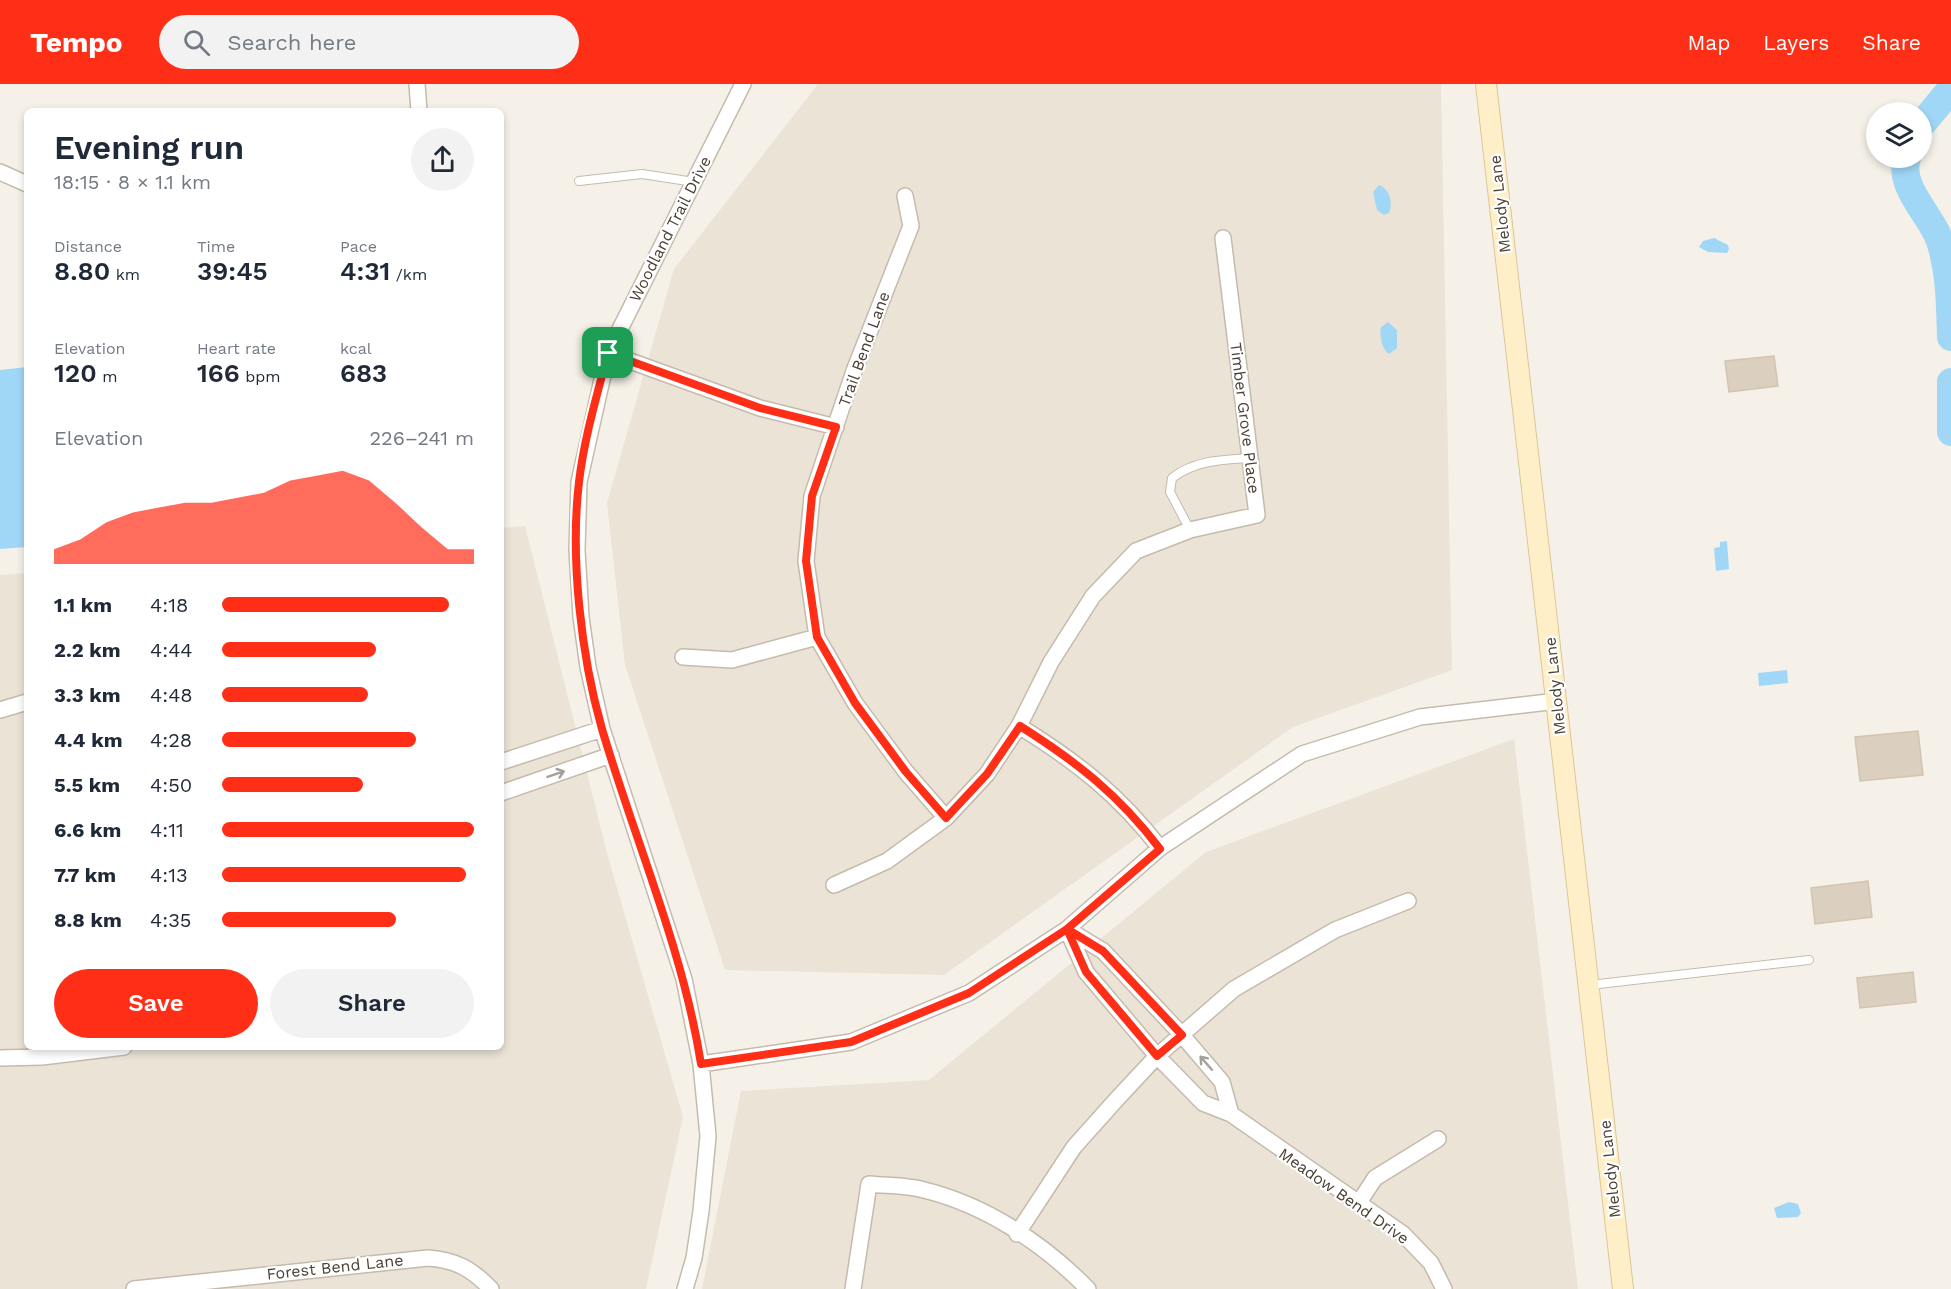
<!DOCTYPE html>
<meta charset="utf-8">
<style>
:root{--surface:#fff;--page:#f2f2f3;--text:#1f2937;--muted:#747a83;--accent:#ff2e16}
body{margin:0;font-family:"Work Sans",sans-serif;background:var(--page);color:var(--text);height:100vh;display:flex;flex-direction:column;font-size:22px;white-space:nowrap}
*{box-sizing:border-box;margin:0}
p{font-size:20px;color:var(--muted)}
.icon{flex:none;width:33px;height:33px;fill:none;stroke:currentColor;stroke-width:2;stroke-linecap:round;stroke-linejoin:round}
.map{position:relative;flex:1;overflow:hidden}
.details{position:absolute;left:24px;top:24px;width:480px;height:942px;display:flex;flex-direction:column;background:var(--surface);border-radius:9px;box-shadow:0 3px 9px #0003}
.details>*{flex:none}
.tools{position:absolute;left:1866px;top:18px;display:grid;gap:12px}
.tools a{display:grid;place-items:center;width:66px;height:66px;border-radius:50%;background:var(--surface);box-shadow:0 3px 9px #0003;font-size:30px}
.pin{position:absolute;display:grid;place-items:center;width:51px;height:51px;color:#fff;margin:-26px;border-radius:12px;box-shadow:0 3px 9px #0006}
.round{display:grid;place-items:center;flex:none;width:63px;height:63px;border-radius:32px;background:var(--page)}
.headline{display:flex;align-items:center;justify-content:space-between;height:102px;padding:0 30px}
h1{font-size:33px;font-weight:600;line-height:45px}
.stats{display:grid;grid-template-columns:repeat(3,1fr);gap:9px;height:102px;padding:6px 30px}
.stats div{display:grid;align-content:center}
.stats b{font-size:26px;font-weight:600}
.stats small{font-size:16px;font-weight:400}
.stats p{font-size:16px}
.chart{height:168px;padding:12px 30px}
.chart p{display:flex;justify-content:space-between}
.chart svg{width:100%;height:108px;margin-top:6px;fill:var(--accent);opacity:.7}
.cta{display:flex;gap:12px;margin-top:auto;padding:12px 30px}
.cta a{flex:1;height:69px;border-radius:36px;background:var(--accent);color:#fff;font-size:24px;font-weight:600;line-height:69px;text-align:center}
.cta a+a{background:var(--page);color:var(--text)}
ul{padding:0 30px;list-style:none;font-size:20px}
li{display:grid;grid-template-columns:96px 72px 1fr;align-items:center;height:45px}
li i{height:15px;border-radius:8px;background:var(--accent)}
header{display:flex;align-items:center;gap:36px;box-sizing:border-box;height:84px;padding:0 30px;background:var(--accent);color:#fff}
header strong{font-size:28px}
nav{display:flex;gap:33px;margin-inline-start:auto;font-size:21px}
.search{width:420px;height:54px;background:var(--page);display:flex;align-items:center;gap:15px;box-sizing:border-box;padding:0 21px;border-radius:33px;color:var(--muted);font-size:22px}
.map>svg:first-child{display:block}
</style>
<header>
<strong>Tempo</strong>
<div class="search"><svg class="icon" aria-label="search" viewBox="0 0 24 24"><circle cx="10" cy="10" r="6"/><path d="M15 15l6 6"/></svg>Search here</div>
<nav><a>Map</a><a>Layers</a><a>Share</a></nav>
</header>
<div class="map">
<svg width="1951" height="1205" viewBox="0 0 1951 1205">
<rect width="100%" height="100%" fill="#f5f1e8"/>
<path fill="#eae3d6" d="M818 0H1441L1452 586 1293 643 944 891 725 886 625 581 607 419 674 185Z
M525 442 607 769 683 1033 646 1205H0V491L27 489V963H501V444Z
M1514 655 1578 1205H702L741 1007 929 996 1206 768Z"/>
<path fill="#a1d7f6" d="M1379 101C1390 105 1393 119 1389 129L1384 131 1377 126 1373 108Z
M1714 154 1728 161 1729 165 1727 169 1708 168 1699 163 1703 157Z
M1388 238 1397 246V264L1389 270C1382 266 1379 251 1381 243Z
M27 283V463L0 465V286Z
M1727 457 1729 485 1716 487 1714 464 1720 463V458Z
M1787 586 1788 599 1759 602 1758 589Z
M1789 1118 1798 1120 1801 1129 1798 1133 1777 1134 1774 1124Z"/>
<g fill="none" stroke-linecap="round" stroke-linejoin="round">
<path stroke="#a1d7f6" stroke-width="28" d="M1922 40 1951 5
M1907 74C1897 102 1932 132 1940 157 1950 188 1950 221 1951 253
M1951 298V348"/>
</g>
<path fill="#dbcfc0" stroke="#d3c4af" stroke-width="1.5" d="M1774 272 1778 302 1729 308 1725 277Z
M1918 647 1923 691 1860 697 1855 653Z
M1868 797 1872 833 1815 840 1811 804Z
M1913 888 1916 918 1860 924 1857 894Z"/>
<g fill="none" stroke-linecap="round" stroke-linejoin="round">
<g stroke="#c5bbad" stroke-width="10">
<path id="lane" d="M579 97 642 90 694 98
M1190 446 1170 408 1172 394C1195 376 1222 376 1250 374
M1590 901 1809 876"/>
</g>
<g stroke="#c5bbad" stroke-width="18">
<path id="street" d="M417 0 419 27
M0 88 27 100
M905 112 911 142 854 287 812 412 806 477 817 553 855 619 906 688 946 734
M608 269 760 324 836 343
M683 573 732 576 817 553
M0 626 27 618
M1019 642C1077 678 1119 711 1160 764
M501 678 602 645
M501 709 611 671
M834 801 887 777 946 734 987 690 1019 642 1051 578 1093 512 1136 467 1190 446 1257 431 1223 154
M1067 845 1086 888 1157 972 1203 1019 1231 1030 1403 1150 1431 1179 1444 1205
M1067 845 1103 867 1182 951 1222 998 1231 1030
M0 974 42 973 124 963
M701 980 851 958 969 909 1067 845 1160 764 1302 670 1420 633 1557 617
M1358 1120 1375 1094 1438 1055
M1017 1150 1074 1063 1116 1016 1157 972 1234 905 1335 846 1408 817
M134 1205 428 1174C456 1176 472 1185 491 1205
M685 1205 694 1174 701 1127 708 1052 701 980 684 895 602 645 588 583 581 533 577 466 579 398 608 269 743 0
M853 1205 869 1100C887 1102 907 1101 924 1106 986 1121 1044 1160 1088 1205"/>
</g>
<g stroke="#dcc697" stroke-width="22">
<path id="secondary" d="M1486 0 1623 1205"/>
</g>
<use href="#lane" stroke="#fff" stroke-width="8"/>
<use href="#street" stroke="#fff" stroke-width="15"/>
<use href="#secondary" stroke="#ffefc9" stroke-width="20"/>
</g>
<defs><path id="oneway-shaft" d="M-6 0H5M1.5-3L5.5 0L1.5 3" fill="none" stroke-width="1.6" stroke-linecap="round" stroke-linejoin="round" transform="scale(1.5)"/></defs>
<g stroke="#a4a09a">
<use href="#oneway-shaft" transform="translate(556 690) rotate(-19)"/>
<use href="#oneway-shaft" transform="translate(1206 979) rotate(-131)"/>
</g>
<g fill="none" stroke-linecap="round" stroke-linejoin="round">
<g stroke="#fff" stroke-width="12">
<path id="route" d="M608 269 760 324 836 343 812 412 806 477 817 553 855 619 906 688 946 734 987 690 1020 642C1077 678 1119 711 1160 765L1067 845 1086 888 1157 972 1182 951 1103 867 1067 845 969 909 851 958 701 980C683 865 635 757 602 645 581 572 570 473 579 398 584 355 597 311 608 269"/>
</g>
<use href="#route" stroke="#ff2e16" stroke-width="8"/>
</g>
<g text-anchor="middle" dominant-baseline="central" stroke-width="4.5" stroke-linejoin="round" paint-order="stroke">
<g font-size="16" fill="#4a4136" stroke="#fff">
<text transform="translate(1500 120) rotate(-96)">Melody Lane</text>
<text transform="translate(670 145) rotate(-63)">Woodland Trail Drive</text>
<text transform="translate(864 265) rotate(-70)">Trail Bend Lane</text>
<text transform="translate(1245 334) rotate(83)">Timber Grove Place</text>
<text transform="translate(1555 602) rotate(-96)">Melody Lane</text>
<text transform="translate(1610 1085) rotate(-96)">Melody Lane</text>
<text transform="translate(1344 1112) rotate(35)">Meadow Bend Drive</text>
<text transform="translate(335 1183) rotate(-6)">Forest Bend Lane</text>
</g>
</g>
</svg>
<div class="tools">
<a><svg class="icon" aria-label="layers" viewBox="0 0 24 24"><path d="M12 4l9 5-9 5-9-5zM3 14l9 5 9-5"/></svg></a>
</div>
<div class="pin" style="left:608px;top:269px;background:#1e9e55"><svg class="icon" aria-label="arrive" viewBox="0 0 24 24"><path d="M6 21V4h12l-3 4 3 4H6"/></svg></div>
<section class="details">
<div class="headline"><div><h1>Evening run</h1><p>18:15 · 8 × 1.1 km</p></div><a class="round"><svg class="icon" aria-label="share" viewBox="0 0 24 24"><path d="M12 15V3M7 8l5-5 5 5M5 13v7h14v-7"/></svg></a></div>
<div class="stats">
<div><p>Distance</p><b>8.80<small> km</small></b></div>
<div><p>Time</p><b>39:45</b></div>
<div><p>Pace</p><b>4:31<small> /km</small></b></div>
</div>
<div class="stats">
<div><p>Elevation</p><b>120<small> m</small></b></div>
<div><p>Heart rate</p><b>166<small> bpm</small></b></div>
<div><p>kcal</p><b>683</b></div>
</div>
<div class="chart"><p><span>Elevation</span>226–241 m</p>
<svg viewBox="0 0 160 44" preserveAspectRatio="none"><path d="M0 44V38L10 34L20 27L30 23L40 21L50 19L60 19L70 17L80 15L90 10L100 8L110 6L120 10L130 19L140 29L150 38L160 38V44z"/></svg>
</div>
<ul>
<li><b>1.1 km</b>4:18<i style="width:90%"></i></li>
<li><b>2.2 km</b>4:44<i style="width:61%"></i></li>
<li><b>3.3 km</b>4:48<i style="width:58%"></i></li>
<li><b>4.4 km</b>4:28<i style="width:77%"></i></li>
<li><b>5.5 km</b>4:50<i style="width:56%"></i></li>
<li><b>6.6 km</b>4:11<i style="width:100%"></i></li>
<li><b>7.7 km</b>4:13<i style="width:97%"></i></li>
<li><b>8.8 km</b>4:35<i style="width:69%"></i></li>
</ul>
<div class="cta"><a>Save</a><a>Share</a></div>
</section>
</div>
